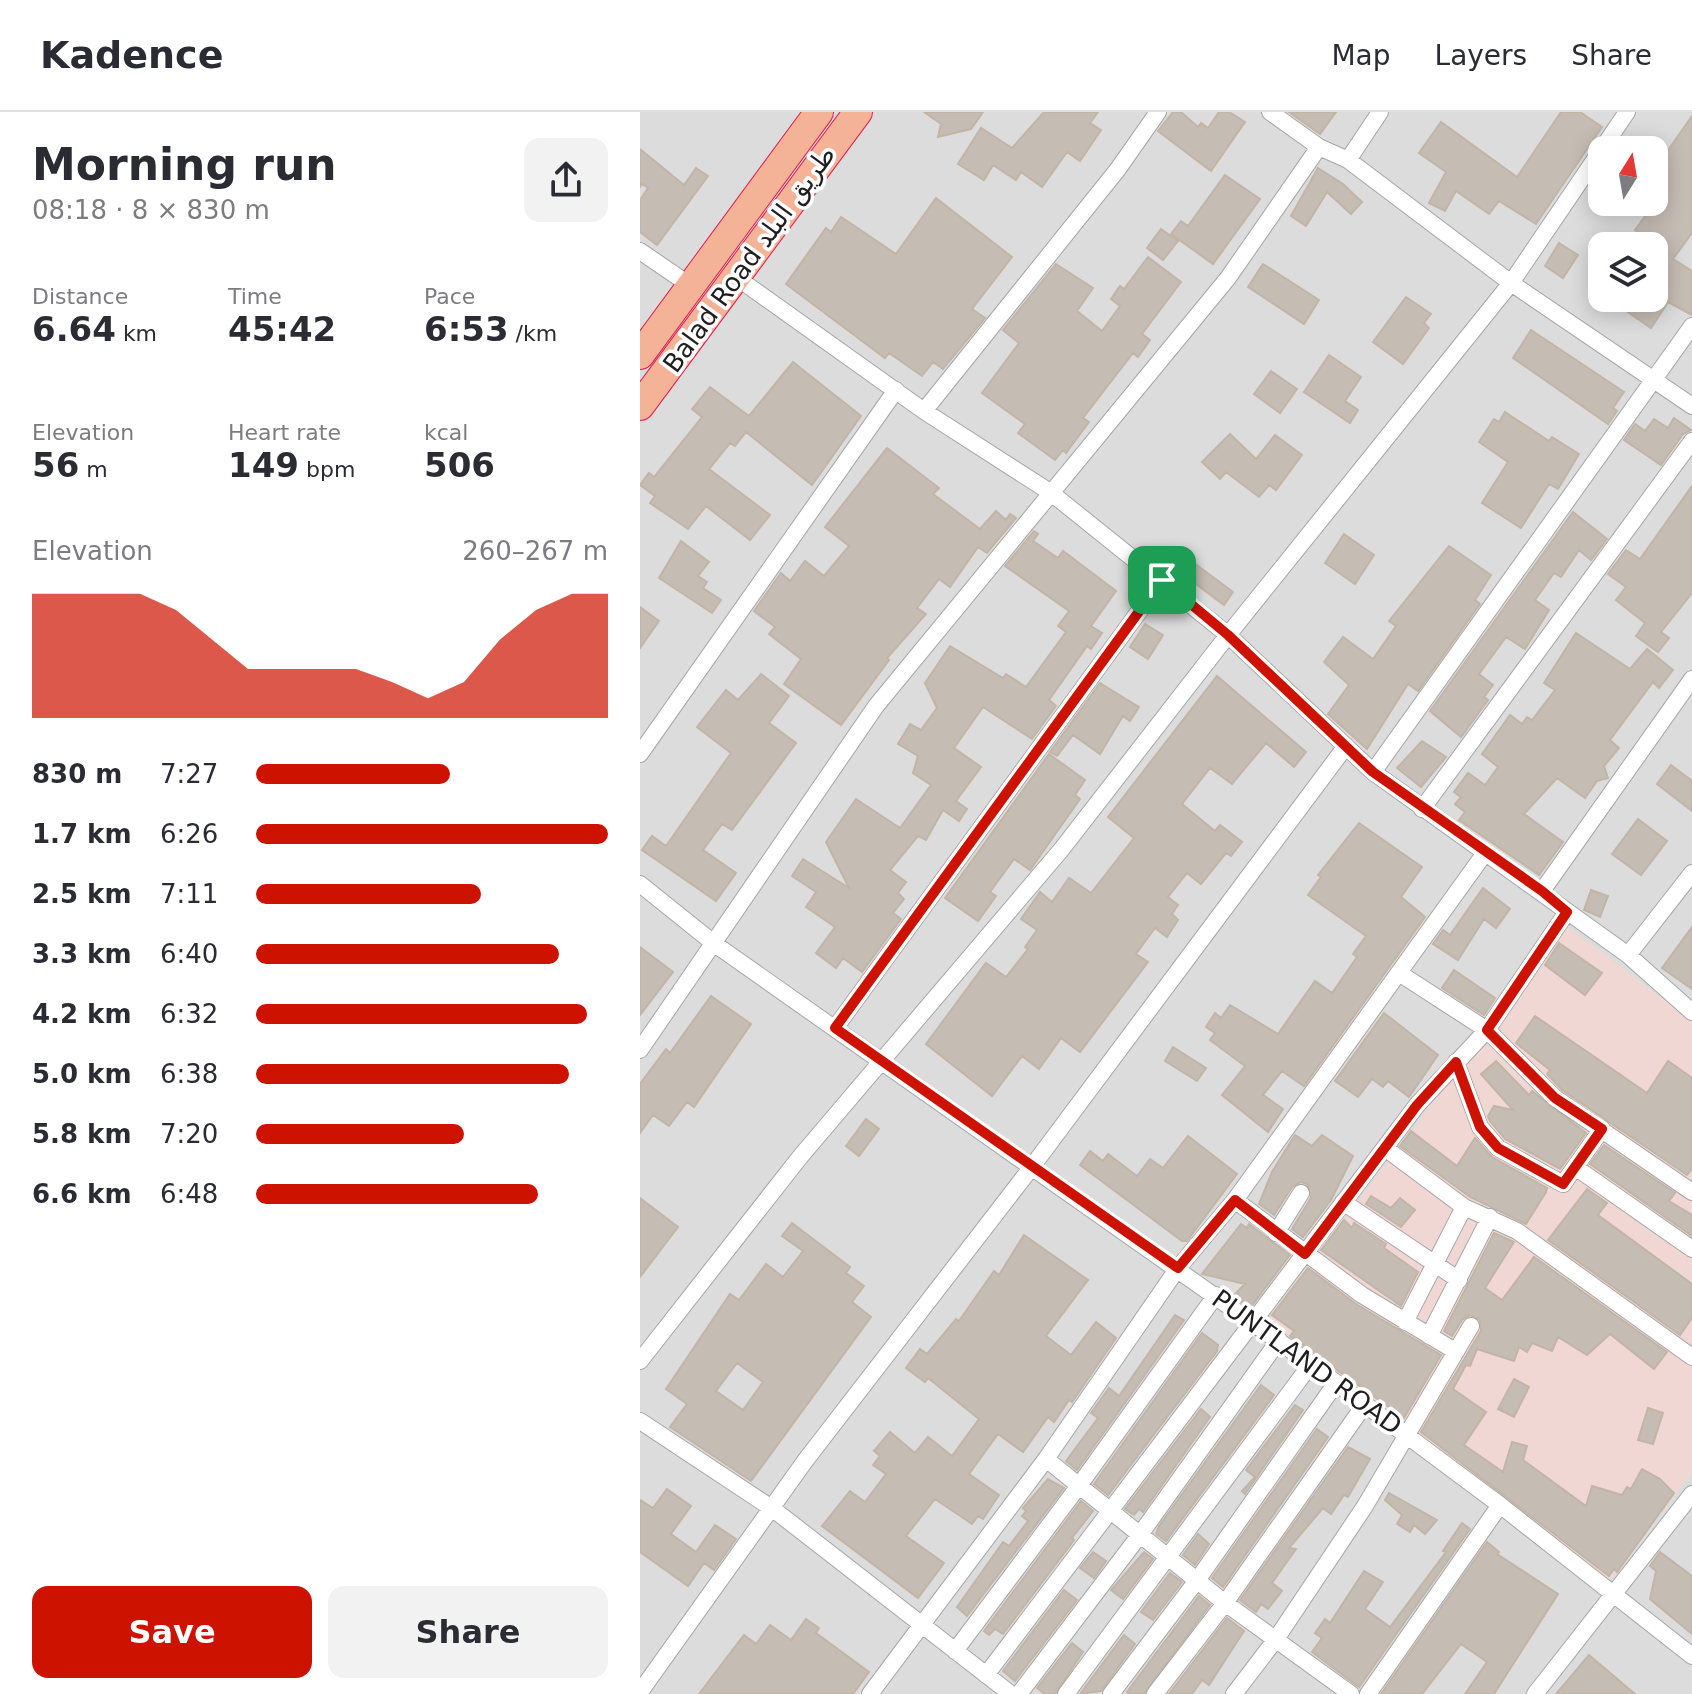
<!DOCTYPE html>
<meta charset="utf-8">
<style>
:root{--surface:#fff;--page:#f2f2f3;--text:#2b2b33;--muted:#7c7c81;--line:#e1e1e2;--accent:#ce1200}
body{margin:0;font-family:"DejaVu Sans",Cairo,sans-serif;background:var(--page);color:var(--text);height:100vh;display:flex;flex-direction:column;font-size:30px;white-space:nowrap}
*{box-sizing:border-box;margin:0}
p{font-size:26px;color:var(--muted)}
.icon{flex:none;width:44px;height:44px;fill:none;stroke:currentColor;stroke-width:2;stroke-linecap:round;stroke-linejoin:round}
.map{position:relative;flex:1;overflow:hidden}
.drawer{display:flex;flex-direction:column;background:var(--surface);width:640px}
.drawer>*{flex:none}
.needle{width:52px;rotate:11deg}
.tools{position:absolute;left:948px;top:24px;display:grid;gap:16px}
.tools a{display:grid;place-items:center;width:80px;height:80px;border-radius:16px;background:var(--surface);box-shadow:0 4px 20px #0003;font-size:40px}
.pin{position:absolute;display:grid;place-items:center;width:68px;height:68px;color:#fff;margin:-34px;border-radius:16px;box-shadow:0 4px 12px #0006}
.round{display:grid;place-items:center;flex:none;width:84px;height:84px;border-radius:16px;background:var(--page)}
.summary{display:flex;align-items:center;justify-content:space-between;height:136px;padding:0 32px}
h1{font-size:44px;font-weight:700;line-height:60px}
.figures{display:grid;grid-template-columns:repeat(3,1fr);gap:12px;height:136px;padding:8px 32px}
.figures div{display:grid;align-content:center}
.figures b{font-size:34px;font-weight:700}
.figures small{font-size:22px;font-weight:400}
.figures p{font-size:22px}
.chart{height:224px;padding:16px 32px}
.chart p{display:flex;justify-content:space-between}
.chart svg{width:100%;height:144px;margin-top:8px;fill:var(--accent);opacity:.7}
.button{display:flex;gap:16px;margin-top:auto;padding:16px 32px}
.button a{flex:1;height:92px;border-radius:16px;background:var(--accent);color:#fff;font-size:32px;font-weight:700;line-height:92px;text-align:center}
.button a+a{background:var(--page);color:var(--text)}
ul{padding:0 32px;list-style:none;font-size:26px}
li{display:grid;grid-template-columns:128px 96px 1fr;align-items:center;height:60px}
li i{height:20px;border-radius:10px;background:var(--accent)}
header{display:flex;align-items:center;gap:48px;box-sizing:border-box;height:112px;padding:0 40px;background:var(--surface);border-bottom:2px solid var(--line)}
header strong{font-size:38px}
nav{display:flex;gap:44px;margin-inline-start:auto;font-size:28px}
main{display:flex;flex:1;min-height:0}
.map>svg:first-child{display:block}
</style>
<header>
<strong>Kadence</strong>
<nav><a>Map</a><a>Layers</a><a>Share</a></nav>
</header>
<main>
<section class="drawer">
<div class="summary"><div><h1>Morning run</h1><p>08:18 · 8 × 830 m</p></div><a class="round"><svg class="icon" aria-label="share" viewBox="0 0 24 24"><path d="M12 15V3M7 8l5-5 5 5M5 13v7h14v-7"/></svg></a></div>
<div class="figures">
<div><p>Distance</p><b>6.64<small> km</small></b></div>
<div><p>Time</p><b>45:42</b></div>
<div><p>Pace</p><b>6:53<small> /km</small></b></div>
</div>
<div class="figures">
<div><p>Elevation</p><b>56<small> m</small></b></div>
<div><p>Heart rate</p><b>149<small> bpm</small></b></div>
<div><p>kcal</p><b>506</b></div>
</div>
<div class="chart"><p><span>Elevation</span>260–267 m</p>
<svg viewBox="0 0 160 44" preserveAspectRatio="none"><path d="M0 44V6L10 6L20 6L30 6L40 11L50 20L60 29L70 29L80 29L90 29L100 33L110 38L120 33L130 20L140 11L150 6L160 6V44z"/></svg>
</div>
<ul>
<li><b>830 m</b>7:27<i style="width:55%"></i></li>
<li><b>1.7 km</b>6:26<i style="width:100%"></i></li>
<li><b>2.5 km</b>7:11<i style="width:64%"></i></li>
<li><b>3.3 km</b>6:40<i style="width:86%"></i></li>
<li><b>4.2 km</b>6:32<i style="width:94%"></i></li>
<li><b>5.0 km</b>6:38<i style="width:89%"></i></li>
<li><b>5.8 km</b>7:20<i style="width:59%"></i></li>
<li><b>6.6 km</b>6:48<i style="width:80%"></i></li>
</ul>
<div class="button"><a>Save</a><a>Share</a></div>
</section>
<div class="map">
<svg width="1052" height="1582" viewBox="0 0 1052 1582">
<rect width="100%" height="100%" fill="#f0ede5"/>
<path fill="#dddcdc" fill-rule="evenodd" d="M0 0H1052V1582H0ZM962 38H1014V90H962ZM962 134H1014V186H962Z"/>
<path fill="#f1d7d3" d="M928 815 1052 909V1361L969 1468 628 1207Z"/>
<path fill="#c5bcb4" stroke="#c2b5a6" stroke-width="2" fill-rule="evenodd" d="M284 0H343L331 17 298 25 301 12Z
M404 0H458L450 11 461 18 440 49 427 40 402 75 381 60 376 68 353 53 344 68 318 52 341 16 372 36Z
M533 0H541L558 15 561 11 568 16 579 0H589L605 10 571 59 518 19Z
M649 0H696L680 22Z
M921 0H940L962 15 896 112 859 89 849 102 816 79 805 99 789 91 806 60 779 41 801 10 877 65Z
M1052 4V121L1033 147 1052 159V203L1028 190 1011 216 982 196 988 186H1014V131L995 118 1014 92V38L1024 44Z
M0 37 44 73 56 56 68 64 17 133 0 120V88L8 76 2 72 0 75Z
M678 56 703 72 722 90 711 102 687 80 666 114 651 104Z
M585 63 620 87 573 152 531 122 541 109 548 114Z
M296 86 372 145 332 197 345 206 303 257 293 250 282 264 249 241 245 246 146 172 186 116 191 120 201 105 256 142Z
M521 117 538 129 523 148 507 136Z
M919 131 938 143 923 166 905 154Z
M508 145 541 170 502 222 510 228 498 245 493 241 443 306 449 310 426 341 423 338 415 348 378 321 385 312 342 281 379 231 363 218 416 152 453 176 437 199 462 219 480 194 471 187 480 174 484 177Z
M623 152 679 188 664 212 608 175Z
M766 185 791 202 784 211 789 216 763 252 733 230Z
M891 218 984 280 973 296 977 299 968 312 873 246Z
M689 243 721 265 705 289 718 298 710 311 664 280Z
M153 250 221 304 172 373 106 320 95 334 90 331 69 357 130 403 110 428 66 394 48 417 10 391 15 384 0 373 9 361 14 365 62 305 52 297 70 275 109 304Z
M631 259 657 277 640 301 614 282Z
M865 300 909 329 912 325 939 342 918 377 909 372 881 416 842 391 868 350 839 330 854 307 859 310Z
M1034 306 1051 318 1043 322 1021 353 984 328 995 312 1005 319 1014 307 1028 316Z
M590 322 616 347 635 323 662 343 636 378 629 373 619 385 586 360 580 367 562 350Z
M247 336 299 376 293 382 340 417 356 399 366 408 370 402 376 406 347 441 338 435 310 475 299 467 277 496 286 502 247 546 249 548 201 613 144 572 161 547 129 522 135 515 114 499 141 461 150 469 165 449 184 464 209 434 185 415Z
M1052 374V481L1021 520 1029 526 1018 540 996 524 1005 511 976 488 986 475 968 462 986 438 1000 447Z
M933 400 967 427 951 448 939 438 921 465 914 461 895 488 909 498 885 537 866 525 839 562 853 573 844 585 848 588 821 625 790 599Z
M394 419 398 422 393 429 418 446 423 439 476 479 451 514 462 521 451 537 447 534 409 588 416 594 392 627 343 595 314 636 341 655 316 689 327 697 319 709 303 698 286 728 278 724 250 758 266 770 258 781 264 787 253 801 261 807 222 860 203 846 196 856 176 841 195 815 166 795 176 780 152 764 163 747 209 776 186 730 216 687 260 716 291 673 273 661 278 644 258 632 270 612 281 618 297 596 285 571 310 534 363 566 366 562 386 575 426 520 418 514 429 499 365 454Z
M704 422 734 443 715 472 685 451Z
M41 429 69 450 58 464 67 470 63 476 81 488 72 501 19 466Z
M809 434 851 463 835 488 840 492 778 579 768 572 727 637 688 602 709 573 684 550 703 525 733 547 756 514 749 509Z
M546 445 593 480 584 493 536 457Z
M0 495 19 509 0 536Z
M505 512 523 523 508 547 490 535Z
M936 521 990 557 1007 537 1033 558 1019 576 1013 570 970 628 979 636 964 654 968 666 957 669 945 686 917 666 884 702 923 730 899 763 819 708 825 700 815 692 821 685 814 680 828 661 845 673 858 655 842 642 870 603 882 612 887 605 892 608 915 578 904 571Z
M121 562 149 584 129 611 156 631 92 718 82 712 63 738 96 761 76 789 2 738 12 724 26 734 91 641 57 615 86 578 98 588Z
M577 564 666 640 654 655 626 631 592 672 570 656 542 692 575 719 580 713 602 730 591 744 586 741 561 772 547 761 528 785 538 793 532 802 538 808 527 825 515 816 496 842 508 850 440 940 421 926 399 957 382 944 352 984 286 932 346 851 366 865 388 837 385 835 397 818 381 807 400 780 412 790 429 766 451 781 494 726 468 705Z
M460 571 499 595 490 609 483 604 460 642 433 623 417 644 410 640Z
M782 629 806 645 781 675 757 656Z
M409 642 445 668 435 683 440 687 390 758 374 747 350 780 356 784 338 809 305 786Z
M1031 653 1052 669V699L1017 672Z
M998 707 1027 729 1001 763 972 742Z
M719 711 782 755 761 785 785 805 664 974 642 959 623 983 643 997 628 1020 582 983 605 954 570 928 575 921 566 915 575 901 581 906 590 893 638 922 675 869 692 881 717 845 713 842 726 824 668 783 681 765 678 763Z
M843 776 870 797 856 816 844 807 818 848 793 832 803 818 810 823Z
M951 778 968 784 960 805 944 798Z
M1052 815V877L1022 856Z
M919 831 962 861 945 883 905 853Z
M0 835 33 860 0 903Z
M814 858 855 886 844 903 802 876Z
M71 884 111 912 54 995 47 990 29 1014 13 1003 0 1021V972L26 937 30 941Z
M744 901 798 943 769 985 748 969 743 975 732 967 718 985 695 969Z
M895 904 1007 981 1028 949 1052 966V1057L1047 1063 922 978 907 962 910 958 876 931Z
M533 935 566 956 557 969 525 949Z
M856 949 889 983 892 979 946 1021 920 1057 865 1027 850 1009 848 1004 854 994 873 998 841 962Z
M226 1007 239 1017 219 1044 206 1034Z
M771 1019 817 1054 835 1026 852 1045 907 1076 906 1080 886 1112 830 1085 760 1034Z
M655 1023 672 1034 682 1023 713 1044 691 1088 663 1125 652 1117 671 1086 667 1072 661 1070 652 1075 634 1103 619 1092 632 1060Z
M548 1024 597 1062 547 1129H542L440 1053 450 1039 463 1049 468 1042 497 1064 510 1047 523 1056Z
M964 1033 1035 1081 1029 1089 1052 1103V1124L950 1052Z
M947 1077 967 1091 958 1103 1052 1172V1206L1040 1223 908 1128Z
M731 1084 751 1096 760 1086 775 1098 761 1115 726 1092Z
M0 1086 38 1115 0 1165Z
M704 1108 712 1116 714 1111 746 1132 744 1136 778 1160 761 1194 681 1138Z
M152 1111 210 1155 206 1161 224 1174 212 1190 231 1205 111 1369 30 1315 47 1292 26 1277 90 1182 99 1188 126 1152 143 1165 163 1139 142 1124ZM97 1251 123 1270 103 1298 76 1279Z
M601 1112 607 1116 609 1112 650 1143 610 1196 593 1184 605 1172 562 1162Z
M854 1121 874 1130 845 1176 862 1188 894 1145 1027 1240 1014 1257 970 1222 947 1243 918 1225 912 1239 892 1231 887 1240 879 1235 874 1249 837 1237 830 1254 826 1253 813 1277 846 1300 824 1333 863 1360 872 1330 887 1334 883 1348 946 1394 952 1374 982 1383 987 1375 991 1377 1002 1357 1020 1367 1034 1381 977 1460 974 1457 969 1464 781 1320 841 1219 840 1208 830 1203 822 1208 812 1224 804 1219Z
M384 1123 448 1168 406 1224 431 1243 456 1210 476 1226 432 1290 429 1288 414 1310 408 1305 383 1340 358 1322 329 1362 359 1383 343 1407 338 1404 332 1412 295 1387 266 1424 304 1451 278 1486 182 1414 210 1379 225 1390 246 1362 233 1353 240 1344 234 1339 250 1320 275 1341 288 1325 312 1344 339 1307 288 1266 285 1270 266 1256 280 1237 287 1242 316 1207 319 1209 354 1159 359 1163Z
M668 1156 716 1192 801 1243 764 1306 650 1224 654 1219 632 1203Z
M535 1203 544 1208 437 1358 426 1349 458 1306 451 1301 469 1276 479 1284Z
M562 1221 578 1233 577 1239 468 1383 454 1372Z
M874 1267 889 1275 874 1305 858 1297Z
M621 1273 634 1283 526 1429 516 1422 519 1414Z
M655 1293 663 1298 605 1382 602 1379 615 1365 606 1358Z
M1008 1296 1023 1301 1013 1332 998 1328Z
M561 1297 570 1305 503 1400 499 1397 494 1403 485 1397Z
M677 1317 688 1325 583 1475 572 1466Z
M708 1335 730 1347 708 1385 704 1383 691 1402 683 1396 649 1436 656 1437 632 1471 642 1479 628 1497 621 1492 616 1500 600 1488Z
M408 1367 424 1376 327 1504 317 1495 363 1430 369 1434 388 1409 382 1404 386 1399 383 1396Z
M27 1377 51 1394 31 1422 56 1440 75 1413 96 1427 74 1458 64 1451 48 1474 0 1440V1388L13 1396Z
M749 1381 774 1395 797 1408 785 1422 774 1413 770 1420 757 1412 762 1403 745 1388Z
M441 1389 453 1399 432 1426 434 1428 363 1522 355 1517 349 1523 344 1519Z
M822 1411 830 1417 719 1575 672 1540 682 1526 675 1521 685 1507 690 1511 724 1459 743 1470 725 1497 750 1515 806 1440 803 1439Z
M558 1422 569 1432 555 1453 543 1443Z
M847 1430 859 1440 857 1442 918 1482 854 1582H825L847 1550 821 1532 782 1582H741Z
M453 1440 466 1449 454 1466 440 1456Z
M504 1440 513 1447 483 1487 471 1478Z
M1020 1440 1052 1464V1522L1010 1487 1016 1459 1010 1454Z
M530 1461 542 1470 513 1508 501 1500Z
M424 1478 437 1488 375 1569 363 1559Z
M559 1484 570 1493 504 1582H490L487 1580Z
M587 1506 604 1519 569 1573 562 1568 552 1582H529Z
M166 1507 179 1516 176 1521 229 1560 213 1582H59L104 1523 116 1532 130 1513 151 1528Z
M484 1523 495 1532 461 1579 440 1582Z
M432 1531 443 1540 415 1582H405L397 1576Z
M949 1543 995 1582H916Z"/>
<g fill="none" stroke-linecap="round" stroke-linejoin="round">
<g stroke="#a6a6a6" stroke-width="18">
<path id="minor" d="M630 0 679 35 708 48 871 171 1052 294
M708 48 740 0
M0 139 51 174
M96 165 284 299 410 380 588 523 733 660 988 843 1052 900
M284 299 478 57 518 0
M0 642 256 278
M733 660 1052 214
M782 697 1052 329
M0 772 76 833 671 1252 860 1393 1052 1544
M902 779 1052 567
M988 843 1052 761
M759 861 847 918 915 986 1052 1080
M195 916 522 468
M0 938 236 594 588 166 679 35
M816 950 840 1015 858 1036 923 1072 935 1055 1052 1137
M745 1036 824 1095 877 1119 1052 1245
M935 1055 962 1017
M595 1088 722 1183 815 1239
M703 1090 819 1168
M636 1121 661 1081
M765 1210 824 1095
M789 1224 850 1105
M0 1249 160 1045 421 738 588 523 871 171 987 0
M0 1309 133 1397 371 1582
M406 1347 585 1491 711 1582
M315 1539 438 1375 576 1183
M346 1563 777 993 847 918 927 800
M0 1580 165 1349 391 1056 706 634
M230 1582 406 1347 538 1156 595 1088 845 741
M379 1582 499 1424 639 1228
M426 1582 671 1252
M471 1582 558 1467 696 1271
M515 1582 585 1491 725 1292
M594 1582 636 1527 725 1394 831 1214
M728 1582 860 1393
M895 1582 1052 1382"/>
</g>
<g stroke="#e21e50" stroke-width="30">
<path id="trunk" d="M0 243 179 0
M0 294 218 0"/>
</g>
<use href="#minor" stroke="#fff" stroke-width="16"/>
<use href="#trunk" stroke="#f4b397" stroke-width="28"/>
</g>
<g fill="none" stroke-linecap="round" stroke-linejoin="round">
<g stroke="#fff" stroke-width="16">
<path id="route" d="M522 468 588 523 733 660 902 779 927 800 847 918 915 986 962 1017 923 1072 858 1036 840 1015 816 950 777 993 665 1142 595 1088 538 1156 195 916Z"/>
</g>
<use href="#route" stroke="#ce1200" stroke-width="10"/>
</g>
<g text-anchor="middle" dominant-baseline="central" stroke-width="7" stroke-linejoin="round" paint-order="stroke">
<g font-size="26" fill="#1f1f1f" stroke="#fff">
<text transform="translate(109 147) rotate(-54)">Balad Road طريق البلد</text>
<text transform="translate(667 1250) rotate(36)">PUNTLAND ROAD</text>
</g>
</g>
</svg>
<div class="tools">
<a><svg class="needle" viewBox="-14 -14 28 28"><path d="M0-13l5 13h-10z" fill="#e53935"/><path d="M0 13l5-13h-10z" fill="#7c7c81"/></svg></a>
<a><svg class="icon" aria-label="layers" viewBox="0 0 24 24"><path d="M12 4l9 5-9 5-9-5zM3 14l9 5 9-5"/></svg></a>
</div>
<div class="pin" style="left:522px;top:468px;background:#1e9e55"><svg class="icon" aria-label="arrive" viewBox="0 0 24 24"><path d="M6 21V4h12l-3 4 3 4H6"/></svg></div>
</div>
</main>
